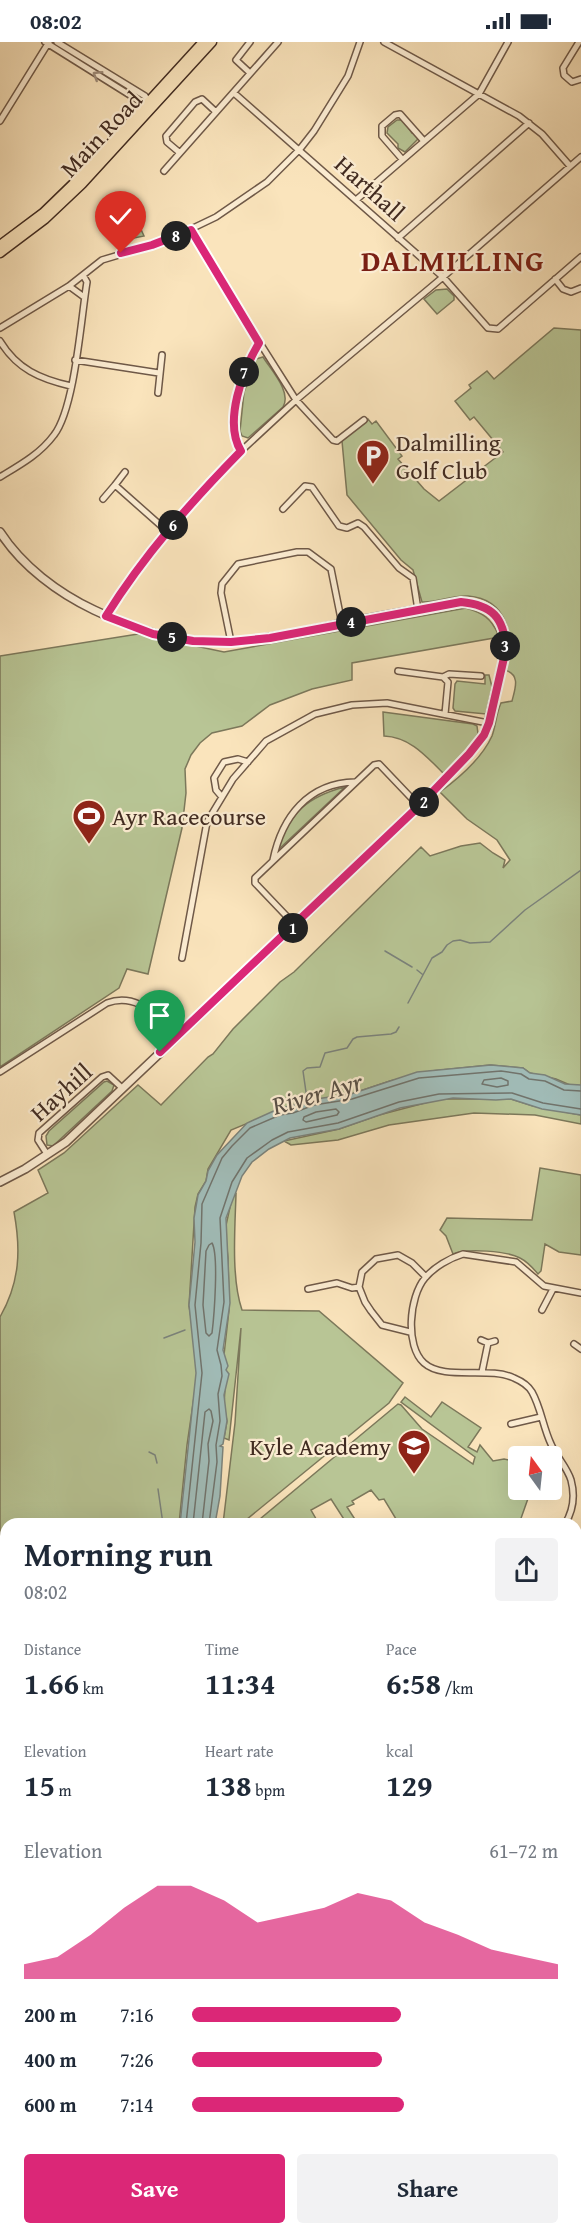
<!DOCTYPE html>
<meta charset="utf-8">
<style>
:root{--surface:#fff;--page:#f2f2f3;--text:#1f2937;--muted:#747a83;--accent:#db2777}
body{margin:0;font-family:"Gentium Book Plus",serif;background:var(--page);color:var(--text);height:100vh;display:flex;flex-direction:column;font-size:22px;white-space:nowrap}
*{box-sizing:border-box;margin:0}
p{font-size:20px;color:var(--muted)}
.icon{flex:none;width:33px;height:33px;fill:none;stroke:currentColor;stroke-width:2;stroke-linecap:round;stroke-linejoin:round}
.map{position:relative;flex:1;overflow:hidden}
.side{position:absolute;left:0px;top:1476px;width:582px;height:717px;display:flex;flex-direction:column;background:var(--surface);border-radius:18px 18px 0 0;box-shadow:0 6px 24px #0002}
.side>*{flex:none}
.needle{width:39px;rotate:345deg}
.controls{position:absolute;left:508px;top:1404px;display:grid;gap:12px}
.controls a{display:grid;place-items:center;width:54px;height:54px;border-radius:6px;background:var(--surface);box-shadow:0 6px 24px #0002;font-size:30px}
.pin{position:absolute;display:grid;place-items:center;width:51px;height:51px;color:#fff;margin:-62px -26px;border-radius:50% 50% 50% 0;rotate:-45deg;box-shadow:0 0 6px #0007}
.pin .icon{rotate:45deg}
.km{position:absolute;width:30px;height:30px;margin:-15px;border-radius:50%;background:#222;color:#fff;font-size:16px;line-height:30px;text-align:center}
.round{display:grid;place-items:center;flex:none;width:63px;height:63px;border-radius:6px;background:var(--page)}
.headline{display:flex;align-items:center;justify-content:space-between;height:102px;padding:0 24px}
h1{font-size:33px;font-weight:800;line-height:45px}
.stats{display:grid;grid-template-columns:repeat(3,1fr);gap:9px;height:102px;padding:6px 24px}
.stats div{display:grid;align-content:center}
.stats b{font-size:30px;font-weight:800}
.stats small{font-size:16px;font-weight:400}
.stats p{font-size:16px}
.chart{height:168px;padding:12px 24px}
.chart p{display:flex;justify-content:space-between}
.chart svg{width:100%;height:108px;margin-top:6px;fill:var(--accent);opacity:.7}
.cta{display:flex;gap:12px;margin-top:auto;padding:12px 24px}
.cta a{flex:1;height:69px;border-radius:6px;background:var(--accent);color:#fff;font-size:24px;font-weight:800;line-height:69px;text-align:center}
.cta a+a{background:var(--page);color:var(--text)}
ul{padding:0 24px;list-style:none;font-size:20px}
li{display:grid;grid-template-columns:96px 72px 1fr;align-items:center;height:45px}
li i{height:15px;border-radius:8px;background:var(--accent)}
.status{display:flex;justify-content:space-between;align-items:center;height:42px;padding:0 30px;background:var(--surface);direction:ltr}
.status svg{height:16px;fill:currentColor}
.map>svg:first-child{display:block}
</style>
<div class="status"><b>08:02</b><svg viewBox="0 0 49 12"><path d="M0 12V9h3v3zM5 12V6h3v6zM10 12V3h3v9zM15 12V0h3v12zM26 1h20v11H26zM47 4h2v5h-2z"/></svg></div>
<div class="map">
<svg width="581" height="2193" viewBox="0 0 581 2193">
<rect width="100%" height="100%" fill="#fae4bc"/>
<filter id="stains"><feTurbulence type="fractalNoise" baseFrequency=".00333" numOctaves="4"/><feColorMatrix values="0 0 0 0 .2 0 0 0 0 .09 0 0 0 0 .02 0 0 0 .5 -.17"/></filter>
<radialGradient id="worn" r=".72"><stop offset=".6" stop-color="#630" stop-opacity="0"/><stop offset="1" stop-color="#630" stop-opacity=".3"/></radialGradient>
<path fill="#b8c595" stroke="#7c785b" stroke-width="1.5" d="M397 78H403L412 91 416 92 419 96 405 110 398 106V102L387 91 388 85Z
M133 170 144 194 129 197 117 187Z
M447 247 454 254V258L437 272 424 257 436 248Z
M554 286 581 288V1044L570 1043 556 1037 530 1031 523 1026 490 1023 431 1029 390 1039 351 1052 309 1059 307 1057 231 1088 208 1127 206 1139 198 1152 195 1165 189 1264 199 1321 187 1403 179 1482H6V1650L0 1655V1275C20 1240 21 1208 14 1170L48 1151 38 1128 64 1111 138 1043 161 1063 208 1015 213 1012 233 987 280 940 294 930 421 805 430 814 461 804 480 801 493 811 505 818 503 826 510 818 497 798 467 777 440 750C459 736 482 716 492 694 496 683 496 672 501 661L512 659C515 647 521 633 505 628 516 597 508 557 468 554 452 553 437 561 422 560L413 528 401 518 347 453 342 399 368 377 372 382 376 379 402 414 398 417 424 447 439 459 503 410 474 375 470 378 455 359 471 346 469 343 487 329 494 337Z
M263 315C271 328 292 350 283 365L248 396 242 394 240 389 244 350 256 317Z
M466 566C483 571 491 576 498 592L494 596 352 621V638L312 647 270 663 242 684 212 691 200 701 191 713 185 727 186 751 182 786 148 932 127 927 119 946 0 1025V614L138 592 224 610Z
M485 633H489L492 645 486 672 455 669 453 666 455 642 457 639 485 642Z
M383 670 473 682 477 684 478 692 461 716 443 731C426 714 410 695 384 694Z
M345 745 278 808C288 771 309 754 345 745Z
M107 1039 114 1043 112 1049 53 1104 47 1103 46 1094 49 1089 104 1040Z
M440 1057H511L533 1064 581 1073V1082L535 1073 474 1071 389 1083 338 1098 291 1103 284 1099 339 1087 379 1073Z
M540 1126 581 1133V1213L559 1210 545 1202 541 1229 538 1232C533 1226 528 1220 520 1216 507 1209 467 1206 453 1212L446 1194 440 1188 447 1176 532 1178Z
M236 1152C235 1186 231 1236 242 1268L319 1269 403 1341 389 1361 241 1482H223L235 1381 241 1286 229 1398 224 1396 227 1379 224 1364 226 1328 224 1313 229 1268 228 1216 225 1188 232 1156Z
M405 1355 431 1375 442 1360 481 1386 468 1405 477 1410 480 1403 493 1419 504 1417 519 1420V1448H531L519 1482H399L384 1457 379 1458 371 1448 352 1459 354 1462 347 1465 358 1482H347L331 1457 311 1468 319 1482H309L307 1480 304 1482H254L398 1362 401 1363 422 1387 473 1422 475 1415 401 1360Z
M6 1762V1898L0 1899V1763Z"/>
<path fill="#a1bdb9" stroke="#7b837c" stroke-width="1.5" d="M491 1023 523 1026 530 1031 545 1033 565 1042 581 1043V1073L542 1067 511 1057 496 1058 453 1056 400 1066 339 1087 290 1096 269 1107 252 1120 242 1134 226 1176 230 1261 223 1308 228 1324 226 1328 229 1332 224 1353 227 1379 223 1402 220 1404 223 1405 220 1454 215 1482H180L196 1331 189 1263 195 1200 194 1176 198 1153 206 1139 208 1129 217 1113 247 1081 278 1067 301 1061 307 1057 309 1058 351 1052 417 1030Z"/>
<g fill="none" stroke-linecap="round" stroke-linejoin="round">
<path stroke="#71746d" stroke-width="1.5" d="M501 1036 508 1039V1043L497 1045 482 1042 484 1038Z
M336 1067 339 1070 337 1073 306 1080 303 1078 304 1075 316 1070Z
M212 1201C219 1213 214 1275 212 1291L209 1294 206 1291 203 1263 206 1209 209 1203Z
M186 1482 202 1331 195 1263 201 1201 202 1162 222 1116 232 1104 250 1086 280 1073 293 1071 314 1063 352 1057 419 1036 501 1029 521 1032 529 1037 545 1039 564 1048 581 1049
M193 1482 205 1370 209 1367 211 1369 213 1379 208 1402 209 1419 202 1482
M209 1482 217 1420 216 1403 220 1379 218 1352 222 1334 221 1323 217 1308 224 1260 220 1176 232 1140 247 1116 272 1098 288 1090 338 1081 399 1060 439 1052 512 1051 543 1061 581 1067"/>
<path stroke="#7b837c" stroke-width="1.5" d="M385 909 412 925
M417 928 422 932
M408 961 432 916 442 910 447 903 453 899 460 898 470 901 490 900 525 868 581 828
M307 1057 303 1029 307 1026 320 1025 325 1011 347 1006 353 997 357 995 391 992 396 990 399 985
M164 1296 185 1288
M149 1410 155 1413 157 1421
M158 1447 163 1482"/>
<g stroke="#6f5948" stroke-width="8">
<path id="minor" d="M45 0 141 60 148 59
M57 0 145 54 150 61
M384 0 519 74 542 92 570 124
M579 0 563 26 564 33 572 40 581 37
M250 31 236 18 250 0
M234 51 443 235 488 286 498 287 581 215
M0 79 49 0
M180 111 167 100 166 94 195 60 202 57 216 70
M402 117 382 94V84L395 73 400 72 423 98
M164 129 278 0
M356 158 479 52 508 0
M191 187 220 238 296 358 333 398 337 399 364 378
M398 196 529 81
M555 237 563 247 571 250 581 246
M69 244 84 255
M0 286 69 244 102 218 152 203 191 187 216 175 267 140 300 107 314 89 348 34 360 0
M0 299C17 327 40 337 71 344
M75 318 159 331
M158 351 162 313
M241 409C223 380 243 327 259 301
M125 430 115 443 168 490
M0 435C20 423 40 412 54 393 75 366 81 276 87 240L83 233
M103 457 115 443
M283 467 305 444 312 445 339 484 347 486 358 481 364 485 399 526 413 536 418 568
M106 574 142 520 194 456 241 409 296 358 443 235 581 115
M231 600 221 551 222 542 238 522 297 510H308L331 527 342 582
M398 629 443 635 448 640 445 672
M443 635 449 632 481 634
M222 755 216 748 214 736 224 720 238 717 248 720
M273 818C282 775 308 741 355 740
M295 883 255 841V836L374 723 379 722 419 764
M182 916 207 780 233 737 266 699 315 672 352 663 387 661 488 681
M0 1030 107 961C137 950 156 974 179 992
M47 1112 38 1098 39 1091 102 1035 108 1033 122 1046
M308 1247 337 1241 352 1246 359 1245
M542 1268 553 1247
M410 1290 382 1283 371 1269 365 1260 359 1245 362 1230 376 1217 398 1213 412 1221 426 1235
M481 1298 488 1301 495 1299
M574 1302 581 1307
M482 1330 488 1301
M511 1382 541 1375
M565 1482C573 1469 575 1453 571 1438 567 1425 556 1414 551 1402 543 1385 541 1366 532 1350 528 1343 521 1339 514 1336 489 1324 444 1339 424 1321 405 1304 409 1255 425 1236 434 1225 450 1216 463 1212L516 1220 544 1244 581 1251
M578 1578 581 1587
M576 1616 581 1608
M576 1711H581
M576 1877 581 1879
M576 1917 581 1919
M0 1937 6 1936
M0 2014 6 2012
M0 2038 6 2063
M576 2125H581
M66 2187 72 2193
M361 2187 364 2193
M521 2187 528 2193
M164 2193 169 2187
M402 2193 412 2189 429 2193
M532 2193 537 2187"/>
</g>
<g stroke="#6f5948" stroke-width="10">
<path id="tertiary" d="M0 490C22 524 58 551 94 568 126 583 159 596 194 599 243 603 291 592 339 582 379 574 420 567 461 560 492 563 504 575 506 607L488 681 484 693 469 712 419 764 295 883 66 1100 25 1127 0 1140
M248 2193 250 2187"/>
</g>
<g stroke="#412b21" stroke-width="11">
<path id="primary" d="M0 203 43 171 77 138 203 0
M0 211 45 177 82 142 212 0
M576 1658 581 1654
M0 1757 6 1756"/>
</g>
<use href="#minor" stroke="#fcedd3" stroke-width="5"/>
<use href="#tertiary" stroke="#fcedd3" stroke-width="7"/>
<use href="#primary" stroke="#fae4bc" stroke-width="8"/>
</g>
<defs><path id="oneway-chevron" d="M-2-3.5L2.5 0L-2 3.5" fill="none" stroke-width="1.6" stroke-linecap="round" stroke-linejoin="round" transform="scale(1.5)"/></defs>
<use stroke="#9e8c7a" href="#oneway-chevron" transform="translate(97 33) rotate(-148)"/>
<g fill="none" stroke-linecap="round" stroke-linejoin="round">
<g stroke="#fff" stroke-width="12">
<path id="route" d="M121 211 152 203 191 188 259 301C243 328 223 380 241 409 191 460 144 513 106 574L153 592 193 599 231 600 270 596 461 560C492 563 504 575 506 607L489 681 484 693 469 712 419 764 160 1010"/>
</g>
<use href="#route" stroke="#db2777" stroke-width="8"/>
</g>
<defs>
<g id="parking-pin" transform="scale(1.725)"><path d="M0 17L-7.5 6A9.5 9.5 0 1 1 7.5 6Z" fill="#8f2418" stroke="#fcedd3"/><path d="M-3.5-5.5H1a3.5 3.5 0 0 1 0 7H-1V5.5H-3.5ZM-1-3.4V-.6H.8a1.4 1.4 0 0 0 0-2.8Z" fill="#fff"/></g>
<g id="stadium-pin" transform="scale(1.725)"><path d="M0 17L-7.5 6A9.5 9.5 0 1 1 7.5 6Z" fill="#8f2418" stroke="#fcedd3"/><path d="M0-5a6.5 5 0 1 0 0 10a6.5 5 0 1 0 0-10ZM-3.5-1.8h7v3.6h-7Z" fill="#fff"/></g>
<g id="school-pin" transform="scale(1.725)"><path d="M0 17L-7.5 6A9.5 9.5 0 1 1 7.5 6Z" fill="#8f2418" stroke="#fcedd3"/><path d="M0-5L7-2L0 1L-7-2ZM-4 1L0 2.5L4 1V4Q0 6-4 4Z" fill="#fff"/></g>
</defs>
<g fill-rule="evenodd">
<use href="#parking-pin" x="373" y="414"/>
<use href="#stadium-pin" x="89" y="774"/>
<use href="#school-pin" x="414" y="1404"/>
</g>
<g text-anchor="middle" dominant-baseline="central" stroke-width="4.5" stroke-linejoin="round" paint-order="stroke">
<g font-size="24" fill="#412b21" stroke="#fcedd3">
<text transform="translate(101 92) rotate(-47)">Main Road</text>
<text transform="translate(370 146) rotate(42)">Harthall</text>
<text transform="translate(61 1050) rotate(-42)">Hayhill</text>
</g>
<g font-size="24" fill="#412b21" stroke="#fcedd3" text-anchor="start">
<text x="396" y="400">Dalmilling<tspan x="396" dy="28">Golf Club</tspan></text>
<text x="112" y="774">Ayr Racecourse</text>
<text x="391" y="1404" text-anchor="end">Kyle Academy</text>
</g>
<g font-size="26" font-style="italic" fill="#595047" stroke="#fcedd3">
<text transform="translate(317 1051) rotate(-16)">River Ayr</text>
</g>
<g font-size="30" font-weight="bold" letter-spacing="1.5" fill="#7a1f14" stroke="#fcedd3">
<text x="453" y="218">DALMILLING</text>
</g>
</g>
<rect width="100%" height="100%" filter="url(#stains)"/>
<rect width="100%" height="100%" fill="url(#worn)"/>
</svg>
<div class="controls">
<a><svg class="needle" viewBox="-14 -14 28 28"><path d="M0-13l5 13h-10z" fill="#e53935"/><path d="M0 13l5-13h-10z" fill="#747a83"/></svg></a>
</div>
<div class="pin" style="left:160px;top:1010px;background:#1e9e55"><svg class="icon" aria-label="arrive" viewBox="0 0 24 24"><path d="M6 21V4h12l-3 4 3 4H6"/></svg></div>
<div class="pin" style="left:121px;top:211px;background:#d93025"><svg class="icon" aria-label="check" viewBox="0 0 24 24"><path d="M5 12l5 5 9-10"/></svg></div>
<b class="km" style="left:293px;top:886px">1</b>
<b class="km" style="left:424px;top:760px">2</b>
<b class="km" style="left:505px;top:604px">3</b>
<b class="km" style="left:351px;top:580px">4</b>
<b class="km" style="left:172px;top:595px">5</b>
<b class="km" style="left:173px;top:483px">6</b>
<b class="km" style="left:244px;top:330px">7</b>
<b class="km" style="left:176px;top:194px">8</b>
<section class="side">
<div class="headline"><div><h1>Morning run</h1><p>08:02</p></div><a class="round"><svg class="icon" aria-label="share" viewBox="0 0 24 24"><path d="M12 15V3M7 8l5-5 5 5M5 13v7h14v-7"/></svg></a></div>
<div class="stats">
<div><p>Distance</p><b>1.66<small> km</small></b></div>
<div><p>Time</p><b>11:34</b></div>
<div><p>Pace</p><b>6:58<small> /km</small></b></div>
</div>
<div class="stats">
<div><p>Elevation</p><b>15<small> m</small></b></div>
<div><p>Heart rate</p><b>138<small> bpm</small></b></div>
<div><p>kcal</p><b>129</b></div>
</div>
<div class="chart"><p><span>Elevation</span>61–72 m</p>
<svg viewBox="0 0 160 44" preserveAspectRatio="none"><path d="M0 44V38L10 35L20 26L30 15L40 6L50 6L60 12L70 21L80 18L90 15L100 9L110 12L120 21L130 26L140 32L150 35L160 38V44z"/></svg>
</div>
<ul>
<li><b>200 m</b>7:16<i style="width:57%"></i></li>
<li><b>400 m</b>7:26<i style="width:52%"></i></li>
<li><b>600 m</b>7:14<i style="width:58%"></i></li>
</ul>
<div class="cta"><a>Save</a><a>Share</a></div>
</section>
</div>
